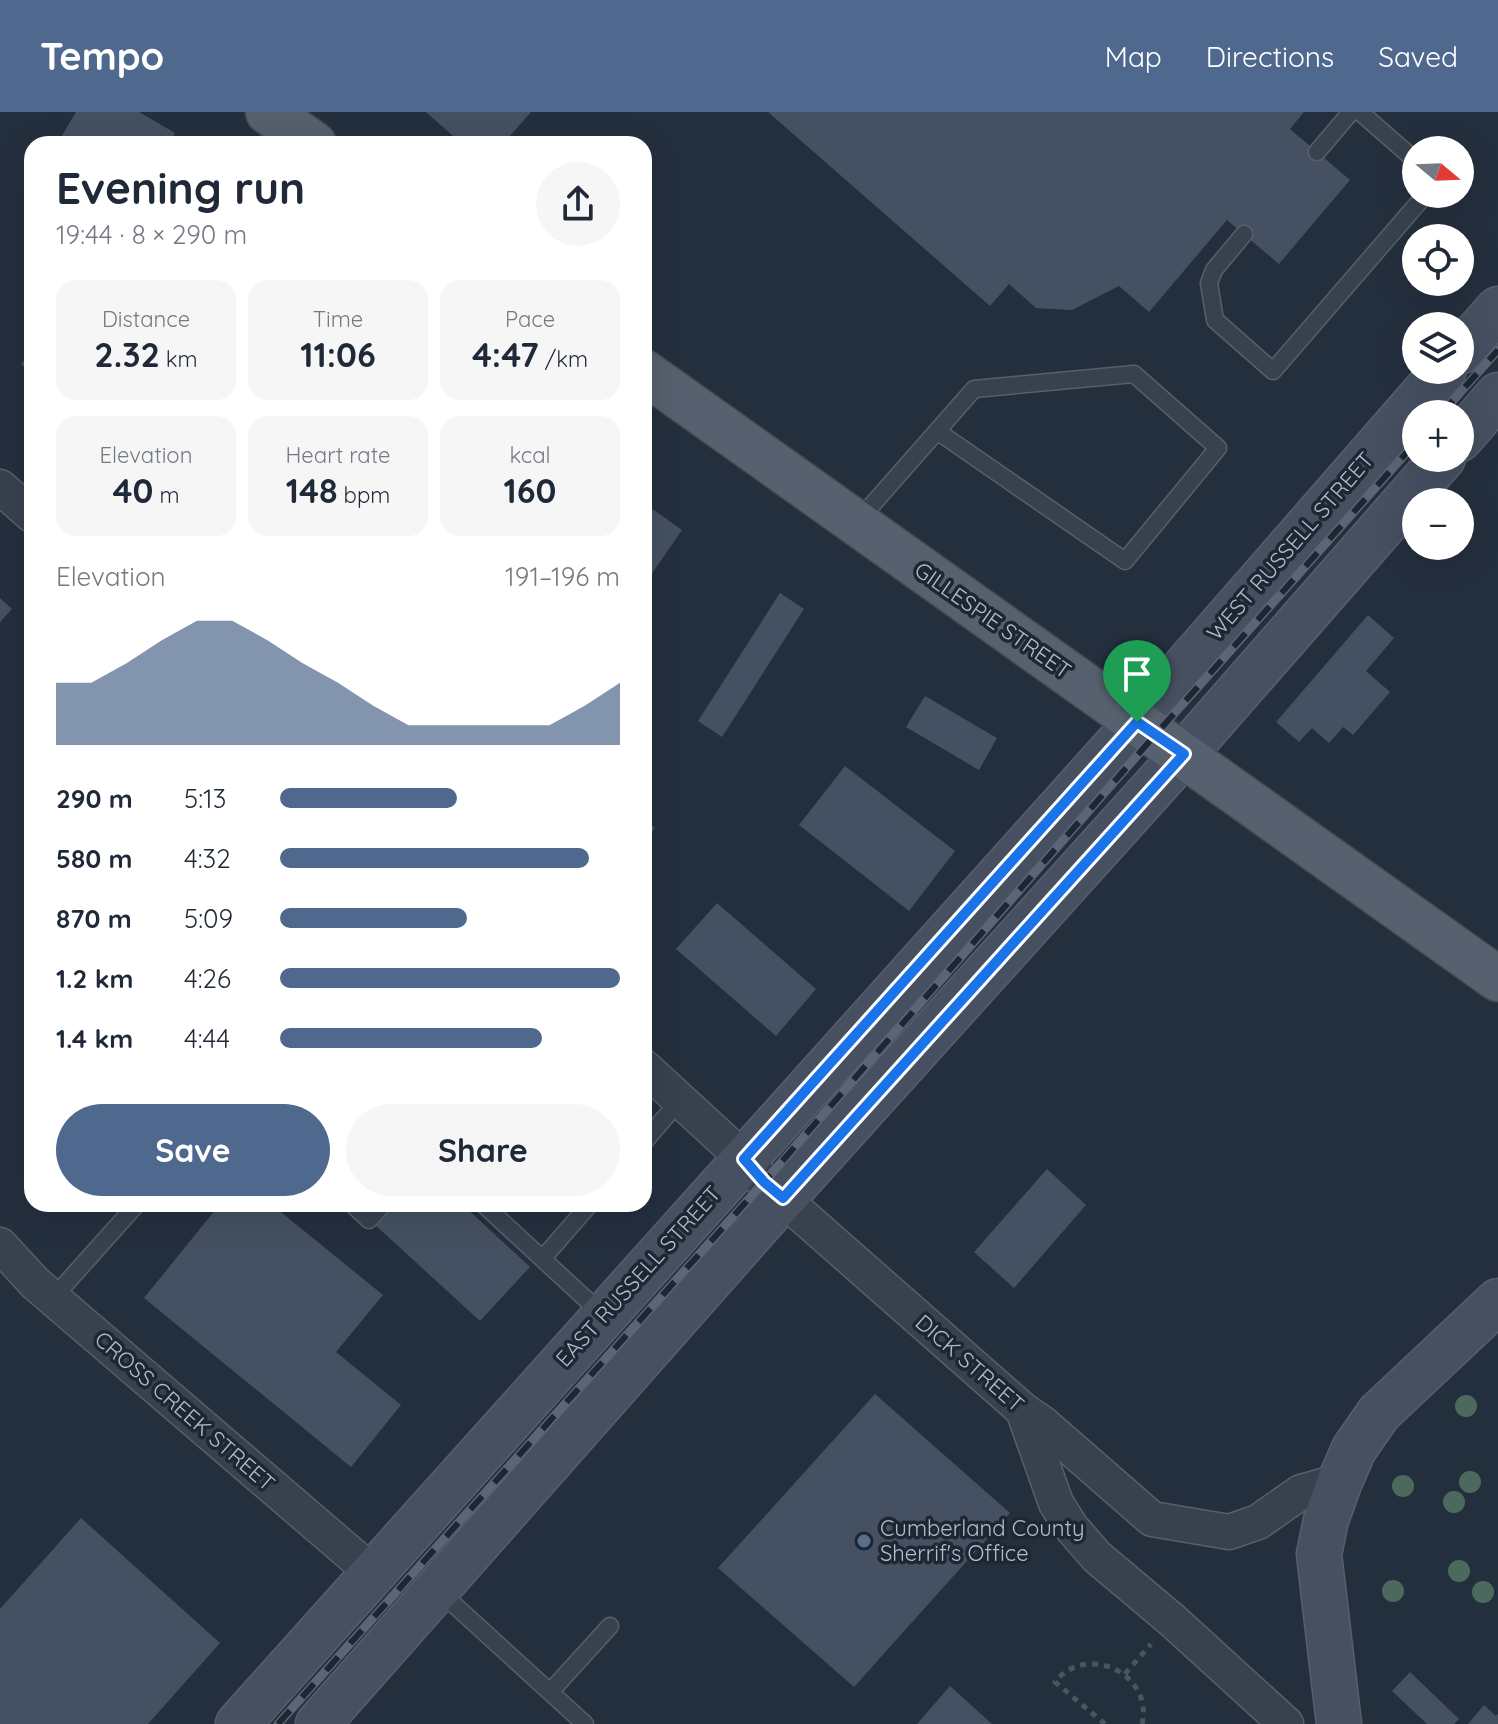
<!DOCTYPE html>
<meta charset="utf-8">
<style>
:root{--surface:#fff;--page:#f6f6f7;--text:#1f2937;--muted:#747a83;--accent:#4f688e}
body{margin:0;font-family:Quicksand,sans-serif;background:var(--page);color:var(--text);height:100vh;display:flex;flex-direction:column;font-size:30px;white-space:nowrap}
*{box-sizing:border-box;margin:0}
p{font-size:26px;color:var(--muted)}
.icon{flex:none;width:44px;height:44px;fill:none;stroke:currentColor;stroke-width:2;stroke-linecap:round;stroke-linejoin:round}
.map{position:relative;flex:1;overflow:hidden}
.drawer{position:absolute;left:24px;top:24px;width:628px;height:1076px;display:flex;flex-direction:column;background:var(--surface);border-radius:24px;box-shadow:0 8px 32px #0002}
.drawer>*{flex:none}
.needle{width:52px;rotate:109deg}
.fabs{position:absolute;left:1402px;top:24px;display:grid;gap:16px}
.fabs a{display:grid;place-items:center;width:72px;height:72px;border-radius:50%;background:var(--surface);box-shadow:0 8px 32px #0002;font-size:40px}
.pin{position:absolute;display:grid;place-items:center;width:68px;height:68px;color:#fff;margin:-82px -34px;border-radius:50% 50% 50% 0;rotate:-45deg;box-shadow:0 0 8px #0007}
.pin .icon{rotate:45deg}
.round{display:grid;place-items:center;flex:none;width:84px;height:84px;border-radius:42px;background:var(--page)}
.overview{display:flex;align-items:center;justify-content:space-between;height:136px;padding:0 32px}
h1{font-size:44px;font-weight:700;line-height:60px}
.stats{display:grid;grid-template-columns:repeat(3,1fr);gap:12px;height:136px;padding:8px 32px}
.stats div{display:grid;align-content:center;border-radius:20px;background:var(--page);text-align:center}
.stats b{font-size:34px;font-weight:700}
.stats small{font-size:22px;font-weight:400}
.stats p{font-size:22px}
.chart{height:224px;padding:16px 32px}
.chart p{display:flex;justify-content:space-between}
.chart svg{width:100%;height:144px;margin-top:8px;fill:var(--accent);opacity:.7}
.primary-button{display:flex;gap:16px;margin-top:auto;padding:16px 32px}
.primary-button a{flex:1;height:92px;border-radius:48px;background:var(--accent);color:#fff;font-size:32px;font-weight:700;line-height:92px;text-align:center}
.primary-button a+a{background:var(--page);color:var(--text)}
ul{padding:0 32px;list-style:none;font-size:26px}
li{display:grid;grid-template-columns:128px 96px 1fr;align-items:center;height:60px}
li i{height:20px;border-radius:10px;background:var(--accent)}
header{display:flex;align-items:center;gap:48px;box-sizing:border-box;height:112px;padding:0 40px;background:var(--accent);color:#fff}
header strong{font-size:38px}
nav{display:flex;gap:44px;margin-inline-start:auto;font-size:28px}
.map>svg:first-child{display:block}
</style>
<header>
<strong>Tempo</strong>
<nav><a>Map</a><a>Directions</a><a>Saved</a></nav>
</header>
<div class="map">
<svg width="1498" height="1612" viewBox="0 0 1498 1612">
<rect width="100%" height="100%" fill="#242f3e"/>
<path fill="#455162" d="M76 0H139L175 21 169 32H57Z
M426 0H531L503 32H462Z
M768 0H1304L1290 17 1350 68 1279 152 1227 108 1149 200 1119 174 1072 198 1036 196 1009 172 990 194Z
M32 239V262L21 252Z
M644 391 682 418 644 473Z
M780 481 804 497 722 625 698 609Z
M0 486 12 497 0 510Z
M1368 503 1394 526 1366 559 1390 580 1353 623 1343 615 1329 631 1312 616 1299 630 1276 610Z
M925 584 997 626 979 658 906 615Z
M845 654 955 739 909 799 799 713Z
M644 707 655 716 644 729Z
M717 791 816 877 776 924 676 837Z
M1047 1057 1086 1093 1014 1176 974 1140Z
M220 1092H271L383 1183 336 1240 401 1293 351 1355 144 1186Z
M390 1092H462L530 1155 480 1209 373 1111Z
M875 1282 1010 1401 854 1575 718 1456Z
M81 1406 220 1531 148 1612H0V1497Z
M1410 1560 1459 1607 1454 1612H1427L1392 1579Z
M950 1574 992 1612H917Z
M1484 1593 1496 1604 1498 1602V1612H1468Z"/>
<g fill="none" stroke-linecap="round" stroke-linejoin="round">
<g stroke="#565f6c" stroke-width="19">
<path id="lane" d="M1360 0 1416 49
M1317 40 1351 0
M1244 122 1214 158 1209 171 1215 208 1273 259 1426 82
M857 410 974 277 1134 262 1218 336 1125 449 937 319
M644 1030 680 988
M352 1092 369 1108 383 1092
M483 1092 602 1202
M543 1146 590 1092
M53 1186 137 1092
M438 1478 585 1612
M550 1580 610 1514"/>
</g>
<g stroke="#565f6c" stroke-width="37">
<path id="street" d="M0 375 32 403
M644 955 744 1047 764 1070 1023 1298 1042 1311 1152 1407 1229 1420 1258 1410 1301 1380 1340 1369
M0 1133 35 1171 373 1461
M1023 1298 1056 1391 1071 1415 1097 1445 1172 1508 1286 1612"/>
</g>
<g stroke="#565f6c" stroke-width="47">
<path id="secondary" d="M1460 240 1498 197
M1460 327 1498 283
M238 1612 1137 610 1444 258
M318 1612 758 1114 1184 642 1443 346
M1339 1612 1319 1442 1326 1408 1340 1369 1354 1337 1379 1301 1498 1189"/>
</g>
<g stroke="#414a57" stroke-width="47">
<path id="primary" d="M268 0 314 32
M644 260 1498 867"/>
</g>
<path stroke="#44595c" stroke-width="5" stroke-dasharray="6 6" stroke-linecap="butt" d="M1125 1562 1151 1532
M1105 1612 1055 1570C1086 1530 1154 1562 1142 1612"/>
<use href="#lane" stroke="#38414e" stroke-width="16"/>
<use href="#street" stroke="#38414e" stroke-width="34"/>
<use href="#secondary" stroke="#465061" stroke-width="44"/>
<use href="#primary" stroke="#56606e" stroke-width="44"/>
<g stroke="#5a6575" stroke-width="9">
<path id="rail" d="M1441 302 1498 238
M278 1612 764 1070 1155 623 1416 330"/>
</g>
<use href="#rail" stroke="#1d2633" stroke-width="6" stroke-dasharray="18" stroke-linecap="butt"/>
</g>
<g fill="#4b6a5d">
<circle cx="1466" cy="1294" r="11"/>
<circle cx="1470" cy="1370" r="11"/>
<circle cx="1403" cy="1374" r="11"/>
<circle cx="1454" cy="1390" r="11"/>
<circle cx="1459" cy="1459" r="11"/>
<circle cx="1393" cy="1479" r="11"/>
<circle cx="1483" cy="1480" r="11"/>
</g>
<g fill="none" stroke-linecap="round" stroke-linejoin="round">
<g stroke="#fff" stroke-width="16">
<path id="route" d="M1137 610 1184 642 783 1086 764 1070 744 1047Z"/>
</g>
<use href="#route" stroke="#1a73e8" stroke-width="10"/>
</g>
<circle fill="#5c6f8a" stroke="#1d2633" stroke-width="3" cx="864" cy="1429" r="8"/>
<g text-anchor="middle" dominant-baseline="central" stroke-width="7" stroke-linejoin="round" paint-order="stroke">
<g font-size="22" fill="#b4bcc9" stroke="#1d2633">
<text transform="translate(1290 434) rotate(-49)">WEST RUSSELL STREET</text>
<text transform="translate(993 508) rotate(35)">GILLESPIE STREET</text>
<text transform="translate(638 1164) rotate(-48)">EAST RUSSELL STREET</text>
<text transform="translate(970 1251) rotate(41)">DICK STREET</text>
<text transform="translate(185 1299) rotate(41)">CROSS CREEK STREET</text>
</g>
<g font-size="22" fill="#b4bcc9" stroke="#1d2633" text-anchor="start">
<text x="880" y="1416">Cumberland County<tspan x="880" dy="25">Sherrif's Office</tspan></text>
</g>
</g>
</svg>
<div class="fabs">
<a><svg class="needle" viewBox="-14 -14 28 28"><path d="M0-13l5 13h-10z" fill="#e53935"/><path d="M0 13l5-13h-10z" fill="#747a83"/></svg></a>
<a><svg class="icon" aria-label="locate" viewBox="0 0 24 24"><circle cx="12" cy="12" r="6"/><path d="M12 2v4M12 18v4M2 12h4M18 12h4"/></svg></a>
<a><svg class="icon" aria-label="layers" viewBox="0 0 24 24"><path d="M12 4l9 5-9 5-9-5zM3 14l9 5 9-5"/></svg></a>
<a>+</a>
<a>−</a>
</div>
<div class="pin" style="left:1137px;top:610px;background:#1e9e55"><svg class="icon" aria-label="arrive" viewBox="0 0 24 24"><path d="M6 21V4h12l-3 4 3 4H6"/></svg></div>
<section class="drawer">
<div class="overview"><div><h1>Evening run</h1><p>19:44 · 8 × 290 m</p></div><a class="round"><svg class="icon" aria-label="share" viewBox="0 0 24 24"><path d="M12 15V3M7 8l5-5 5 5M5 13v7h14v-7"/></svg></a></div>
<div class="stats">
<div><p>Distance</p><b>2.32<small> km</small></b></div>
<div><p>Time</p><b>11:06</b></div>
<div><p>Pace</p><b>4:47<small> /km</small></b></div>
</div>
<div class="stats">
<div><p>Elevation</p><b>40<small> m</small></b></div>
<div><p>Heart rate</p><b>148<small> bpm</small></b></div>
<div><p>kcal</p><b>160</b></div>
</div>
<div class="chart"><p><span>Elevation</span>191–196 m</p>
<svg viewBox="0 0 160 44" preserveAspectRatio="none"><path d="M0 44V25L10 25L20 19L30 12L40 6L50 6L60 12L70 19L80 25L90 32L100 38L110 38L120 38L130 38L140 38L150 32L160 25V44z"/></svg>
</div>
<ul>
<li><b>290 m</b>5:13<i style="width:52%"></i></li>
<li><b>580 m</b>4:32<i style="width:91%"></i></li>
<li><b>870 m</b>5:09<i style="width:55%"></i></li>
<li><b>1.2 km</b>4:26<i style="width:100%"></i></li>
<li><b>1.4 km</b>4:44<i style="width:77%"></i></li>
</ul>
<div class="primary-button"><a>Save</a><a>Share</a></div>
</section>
</div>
